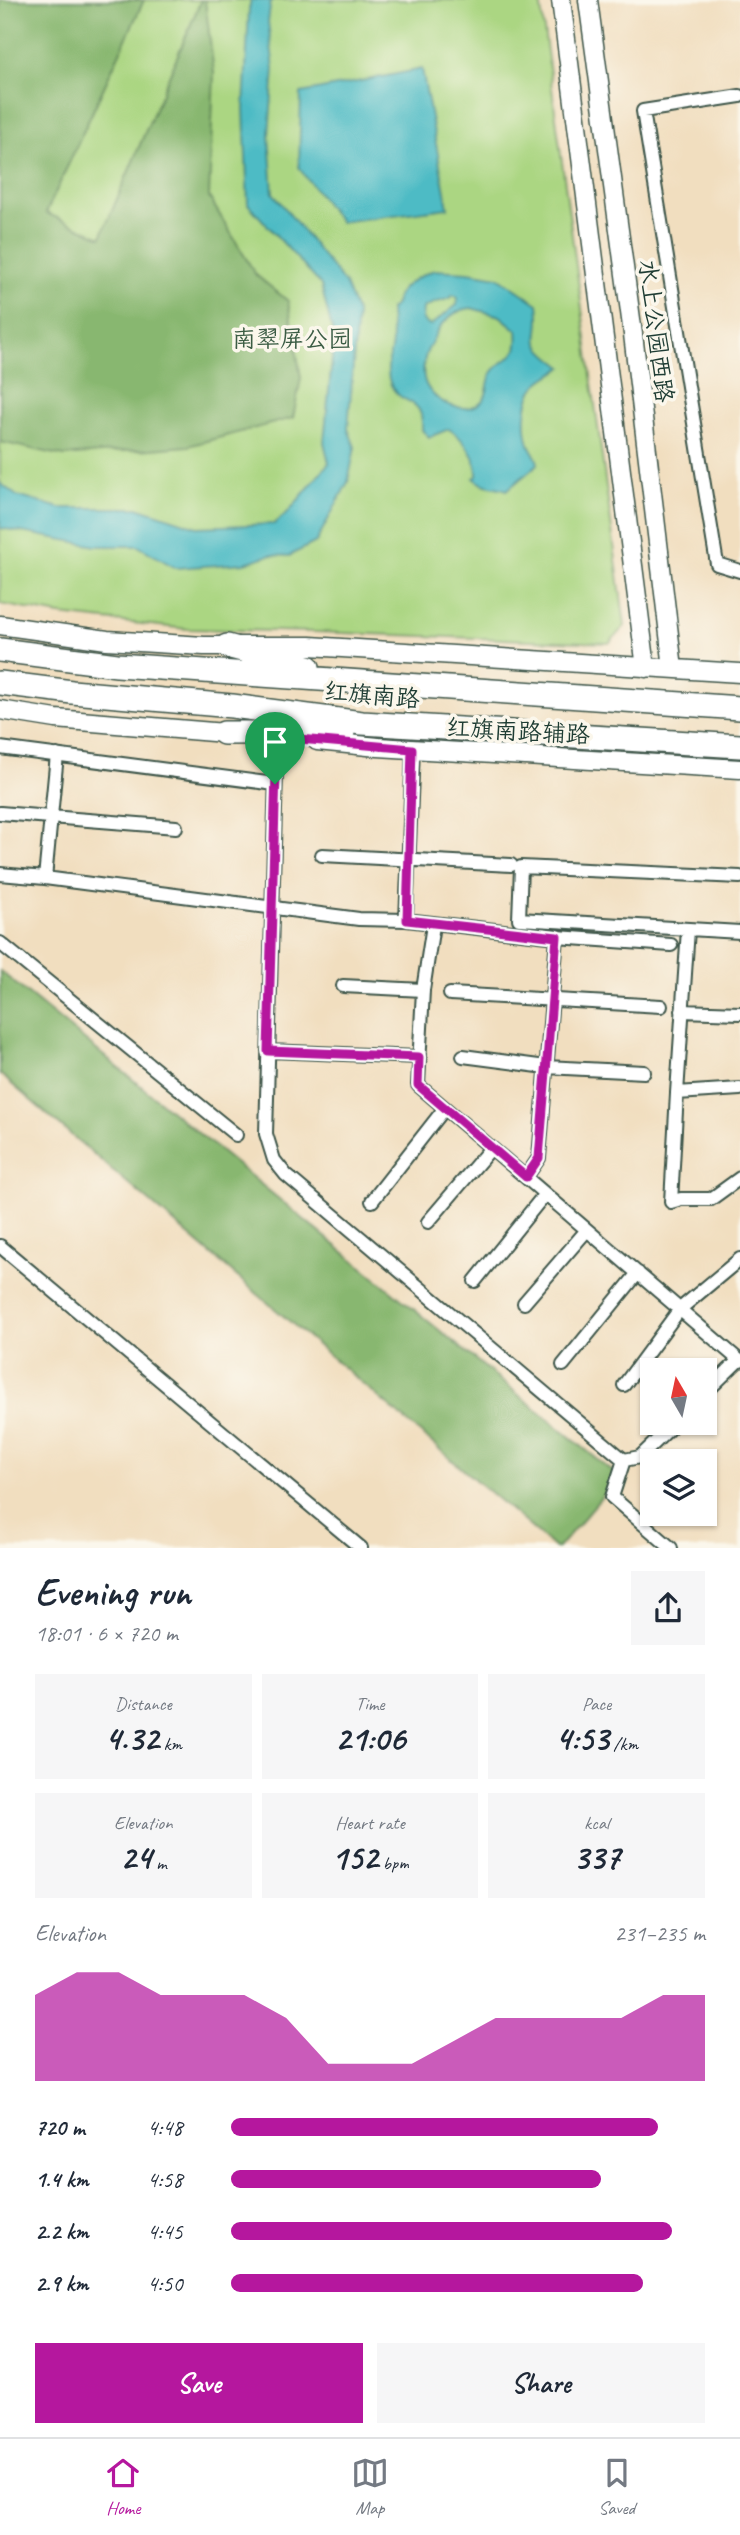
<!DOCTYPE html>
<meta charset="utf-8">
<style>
:root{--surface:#fff;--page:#f6f6f7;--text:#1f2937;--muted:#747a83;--line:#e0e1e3;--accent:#b5179e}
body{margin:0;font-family:Caveat,"LXGW WenKai TC",sans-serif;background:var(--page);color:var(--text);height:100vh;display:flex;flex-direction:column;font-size:26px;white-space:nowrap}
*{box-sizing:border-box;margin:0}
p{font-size:23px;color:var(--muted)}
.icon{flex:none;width:38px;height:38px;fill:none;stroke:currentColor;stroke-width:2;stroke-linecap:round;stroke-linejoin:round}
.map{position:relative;height:1548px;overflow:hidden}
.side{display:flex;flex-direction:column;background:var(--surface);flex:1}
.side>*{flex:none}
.needle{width:46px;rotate:351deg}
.controls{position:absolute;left:640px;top:1358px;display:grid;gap:14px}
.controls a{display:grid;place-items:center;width:77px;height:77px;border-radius:0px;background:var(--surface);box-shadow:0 2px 5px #0004;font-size:35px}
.pin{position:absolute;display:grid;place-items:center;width:60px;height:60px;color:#fff;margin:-72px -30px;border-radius:50% 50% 50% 0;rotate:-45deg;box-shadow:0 0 7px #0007}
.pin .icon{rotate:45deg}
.round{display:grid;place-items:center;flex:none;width:74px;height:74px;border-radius:0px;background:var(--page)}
.head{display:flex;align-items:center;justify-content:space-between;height:119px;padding:0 35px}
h1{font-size:38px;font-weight:800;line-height:52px}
.figures{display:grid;grid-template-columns:repeat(3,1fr);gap:10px;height:119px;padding:7px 35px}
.figures div{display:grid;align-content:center;border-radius:0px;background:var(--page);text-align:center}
.figures b{font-size:35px;font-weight:800}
.figures small{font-size:19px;font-weight:400}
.figures p{font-size:19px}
.chart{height:196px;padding:14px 35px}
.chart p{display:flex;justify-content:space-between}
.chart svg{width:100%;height:126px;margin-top:7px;fill:var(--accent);opacity:.7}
.button{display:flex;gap:14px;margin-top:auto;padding:14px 35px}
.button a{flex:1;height:80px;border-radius:0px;background:var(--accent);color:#fff;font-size:28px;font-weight:800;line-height:80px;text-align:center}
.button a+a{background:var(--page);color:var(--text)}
ul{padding:0 35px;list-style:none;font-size:23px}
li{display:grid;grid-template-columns:112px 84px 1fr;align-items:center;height:52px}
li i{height:18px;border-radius:9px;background:var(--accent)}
.tab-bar{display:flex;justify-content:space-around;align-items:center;height:98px;border-top:2px solid var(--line);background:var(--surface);font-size:19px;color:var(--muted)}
.tab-bar a{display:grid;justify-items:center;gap:4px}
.tab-bar .selected{color:var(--accent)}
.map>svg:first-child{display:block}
</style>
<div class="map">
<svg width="740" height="1548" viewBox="0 0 740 1548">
<rect width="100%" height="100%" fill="#fbf7ec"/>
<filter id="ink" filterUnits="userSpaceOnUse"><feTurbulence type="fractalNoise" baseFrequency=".0143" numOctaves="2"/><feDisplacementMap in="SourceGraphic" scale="14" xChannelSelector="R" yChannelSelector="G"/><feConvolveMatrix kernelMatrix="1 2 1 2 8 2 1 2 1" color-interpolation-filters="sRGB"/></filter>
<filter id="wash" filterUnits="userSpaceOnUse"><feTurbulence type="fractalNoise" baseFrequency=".00686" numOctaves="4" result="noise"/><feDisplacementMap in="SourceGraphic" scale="28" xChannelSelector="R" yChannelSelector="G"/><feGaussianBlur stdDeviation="1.57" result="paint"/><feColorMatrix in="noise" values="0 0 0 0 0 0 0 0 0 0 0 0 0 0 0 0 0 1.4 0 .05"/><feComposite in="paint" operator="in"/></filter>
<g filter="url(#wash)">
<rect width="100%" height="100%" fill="#f1debf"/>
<path fill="#abd682" stroke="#658a5b" stroke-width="2" d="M0 0H540L625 626 609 643 316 632 187 629 60 615 0 604Z"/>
<path fill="#88b770" stroke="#547a52" stroke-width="2" d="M0 0H144L46 213 101 237 201 0H205L214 73 209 197 256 275 288 301 301 378 293 418 188 446 64 456 0 442Z
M0 971 619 1477 558 1548H555L0 1074Z"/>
<path fill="#4dbbc5" stroke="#367c7c" stroke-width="2" fill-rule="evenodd" d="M251 0H271L268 22 274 69 269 135 273 193 345 284 357 314 348 429 355 447 348 482 316 542 289 556 270 555 245 563 176 568 138 546H96L0 528V483L17 496 60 508H140L197 527 274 524 289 511 329 463 324 442 334 338 321 285 248 204 244 109 249 9Z
M422 69 448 208 340 222 299 168 301 93Z
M434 270 468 272 498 277 538 304C544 343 522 337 563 367 555 373 543 378 536 386 524 399 524 428 529 444 532 452 537 456 538 464L507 490C494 485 484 488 474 478L477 476C478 458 464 439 449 429L429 437 422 430C424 394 402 408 391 385 384 369 391 357 392 342 392 331 390 320 390 309L395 305C397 286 418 277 434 270ZM452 295 458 297 457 305 431 325 426 324 422 318 423 308 434 303 451 298ZM471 308 500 316 517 330C520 363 507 352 492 373 487 380 489 391 484 399 467 420 428 401 424 378 421 359 429 347 437 332 445 319 456 310 471 308Z"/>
</g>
<g filter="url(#ink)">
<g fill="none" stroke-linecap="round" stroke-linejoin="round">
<g stroke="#3e5549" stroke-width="16">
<path id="street" d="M740 96 643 111 717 564 740 571
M277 737 266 1134 274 1160 286 1175 624 1460 640 1457 675 1423
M0 748 275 784
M0 813 176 827
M322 855 511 865
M0 874 45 878 359 919 406 920 557 937 671 945
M740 877 521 867 519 919 740 932
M45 878 57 755
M406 920 413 749
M433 925 423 990 418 1085 740 1361
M688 929 677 1093 740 1089
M0 943 236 1135
M343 986 423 990
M450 994 661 1006
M682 1011 740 1013
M268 1051 419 1057
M463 1056 546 1067 644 1072
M677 1093 671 1202 681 1199H711L740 1178
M526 1177 539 1158 557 937
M372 1201 445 1108
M428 1222 491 1148
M0 1246 361 1548
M475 1281 545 1194
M524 1303 587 1230
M563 1365 638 1273
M624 1385 680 1309 740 1259
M705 1393 739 1360
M624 1460 612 1497 671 1548"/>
</g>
<g stroke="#3e5549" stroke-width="21">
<path id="secondary" d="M561 0 646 668
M588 0 633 334 673 668
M0 625 107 640 204 646H310L740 673
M0 710 56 719 237 734
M317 741 378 747 740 769"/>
</g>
<g stroke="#3e5549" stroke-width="26">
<path id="highway" d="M227 646 308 667
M0 650 117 665 740 708
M0 683 72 692 232 706 362 723 740 746
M224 733 343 732"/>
</g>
<use href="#street" stroke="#fff" stroke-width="12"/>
<use href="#secondary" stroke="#fff" stroke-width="18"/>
<use href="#highway" stroke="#fff" stroke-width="23"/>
</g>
</g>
<g fill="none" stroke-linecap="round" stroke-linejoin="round" filter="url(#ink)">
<g stroke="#fff" stroke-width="14">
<path id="route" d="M277 737 412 749 407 920 557 937 539 1158 526 1177 418 1085 419 1057 268 1051Z"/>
</g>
<use href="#route" stroke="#b5179e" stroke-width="9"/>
</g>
<g text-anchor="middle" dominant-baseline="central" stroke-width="7" stroke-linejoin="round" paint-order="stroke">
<g font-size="24" fill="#1f3d34" stroke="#fbf7ec">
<text transform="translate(656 331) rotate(83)">水上公园西路</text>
<text transform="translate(372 695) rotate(5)">红旗南路</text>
<text transform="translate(518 731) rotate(3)">红旗南路辅路</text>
</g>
<g font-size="24" fill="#3b5c44" stroke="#fbf7ec">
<text x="292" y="339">南翠屏公园</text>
</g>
</g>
</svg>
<div class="controls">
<a><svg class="needle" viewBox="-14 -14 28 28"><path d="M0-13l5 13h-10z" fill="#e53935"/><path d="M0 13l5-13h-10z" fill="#747a83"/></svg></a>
<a><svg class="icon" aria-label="layers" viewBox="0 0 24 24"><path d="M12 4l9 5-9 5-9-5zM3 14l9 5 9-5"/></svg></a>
</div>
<div class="pin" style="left:275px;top:784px;background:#1e9e55"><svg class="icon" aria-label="arrive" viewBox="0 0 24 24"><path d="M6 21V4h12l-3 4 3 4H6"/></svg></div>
</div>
<section class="side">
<div class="head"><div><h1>Evening run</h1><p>18:01 · 6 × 720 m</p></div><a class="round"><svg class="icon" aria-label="share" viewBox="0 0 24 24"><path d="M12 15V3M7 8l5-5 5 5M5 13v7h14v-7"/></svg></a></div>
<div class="figures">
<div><p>Distance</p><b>4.32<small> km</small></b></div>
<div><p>Time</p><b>21:06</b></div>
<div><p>Pace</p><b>4:53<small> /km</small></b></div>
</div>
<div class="figures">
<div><p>Elevation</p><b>24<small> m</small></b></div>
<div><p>Heart rate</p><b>152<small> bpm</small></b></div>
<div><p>kcal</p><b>337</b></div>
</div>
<div class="chart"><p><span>Elevation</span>231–235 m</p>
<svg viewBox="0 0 160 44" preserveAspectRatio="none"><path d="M0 44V14L10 6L20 6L30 14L40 14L50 14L60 22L70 38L80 38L90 38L100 30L110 22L120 22L130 22L140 22L150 14L160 14V44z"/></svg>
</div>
<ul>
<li><b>720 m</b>4:48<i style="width:90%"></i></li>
<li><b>1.4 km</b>4:58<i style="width:78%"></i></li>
<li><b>2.2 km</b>4:45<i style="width:93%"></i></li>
<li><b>2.9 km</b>4:50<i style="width:87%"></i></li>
</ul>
<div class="button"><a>Save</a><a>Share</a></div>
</section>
<nav class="tab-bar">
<a class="selected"><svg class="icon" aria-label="home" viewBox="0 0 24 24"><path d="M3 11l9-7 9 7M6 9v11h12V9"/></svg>Home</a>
<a><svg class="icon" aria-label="map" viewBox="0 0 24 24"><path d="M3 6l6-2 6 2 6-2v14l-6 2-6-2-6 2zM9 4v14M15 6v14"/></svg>Map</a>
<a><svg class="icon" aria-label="saved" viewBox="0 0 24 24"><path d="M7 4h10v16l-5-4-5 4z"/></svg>Saved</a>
</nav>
